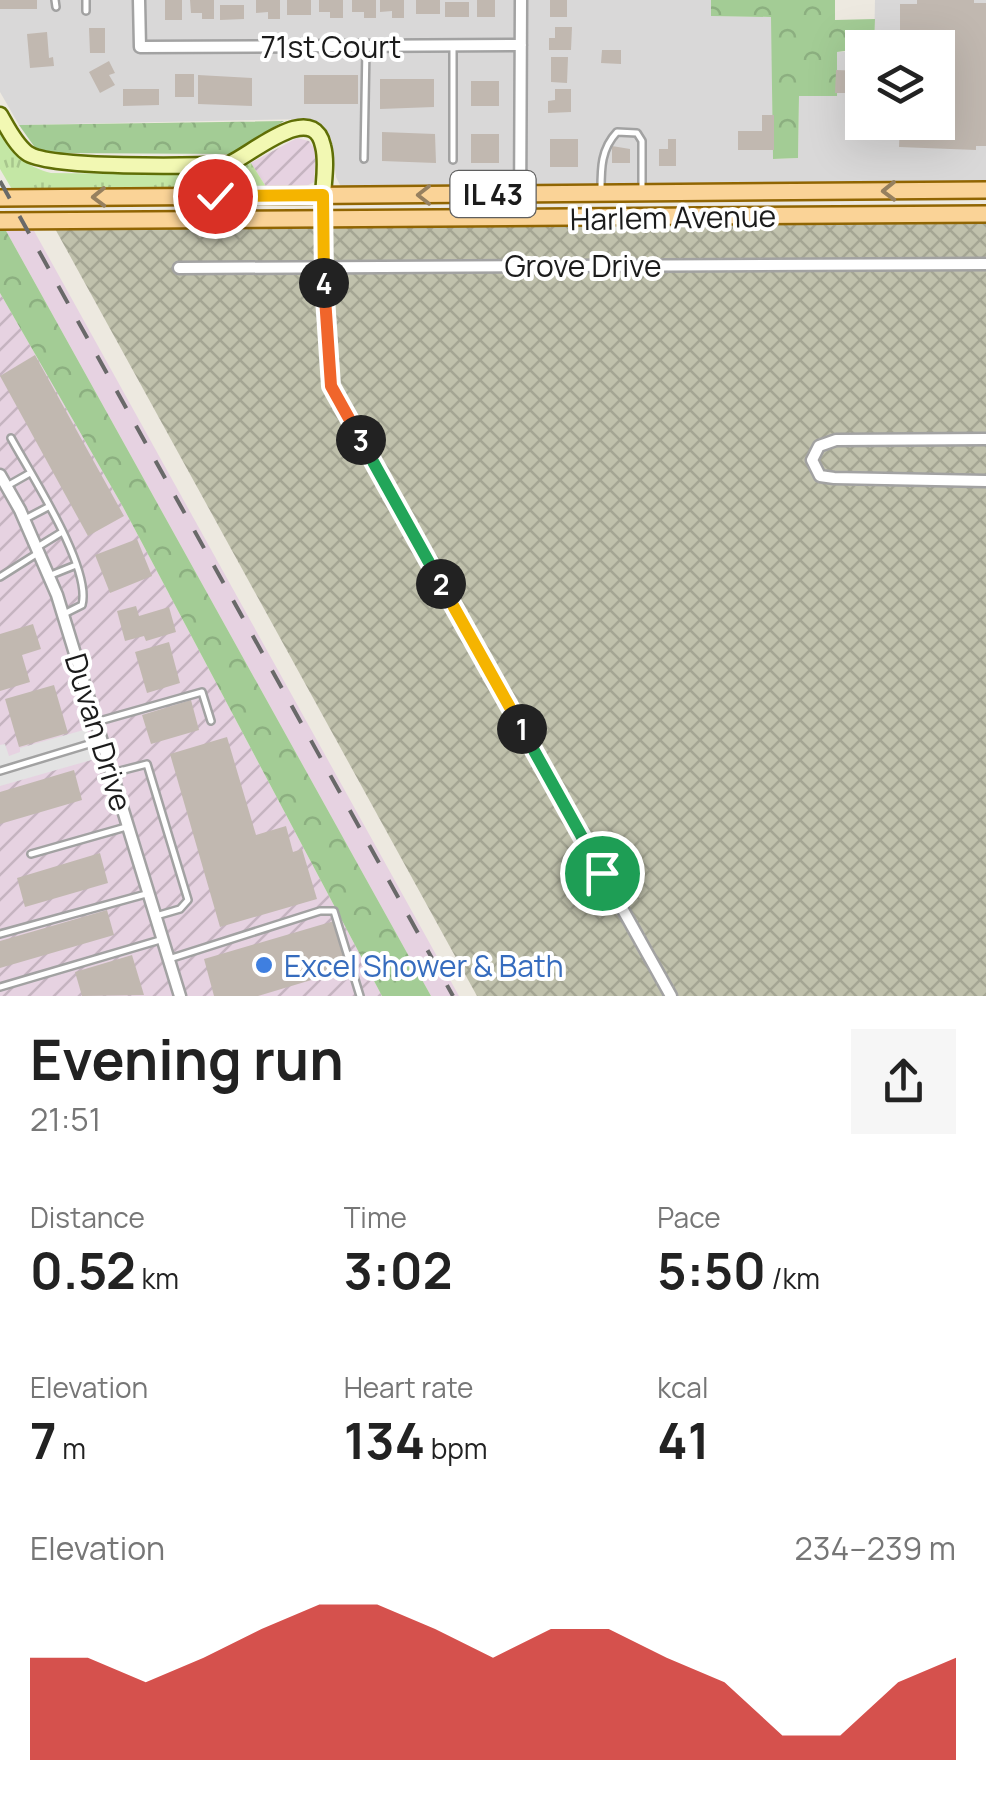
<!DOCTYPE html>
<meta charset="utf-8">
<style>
:root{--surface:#fff;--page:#f6f6f6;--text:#222;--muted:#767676;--accent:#c40802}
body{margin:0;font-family:Manrope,sans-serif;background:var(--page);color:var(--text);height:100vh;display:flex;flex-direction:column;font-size:38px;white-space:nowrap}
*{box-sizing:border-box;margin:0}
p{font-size:32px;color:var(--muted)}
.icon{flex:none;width:55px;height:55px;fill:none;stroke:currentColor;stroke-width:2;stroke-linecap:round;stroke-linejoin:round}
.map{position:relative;height:996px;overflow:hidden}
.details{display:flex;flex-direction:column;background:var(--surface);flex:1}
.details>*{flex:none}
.buttons{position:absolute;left:845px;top:30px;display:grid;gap:20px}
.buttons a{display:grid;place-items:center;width:110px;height:110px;border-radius:0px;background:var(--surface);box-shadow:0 10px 40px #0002;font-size:50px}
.pin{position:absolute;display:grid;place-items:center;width:85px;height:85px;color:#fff;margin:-42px;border:5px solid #fff;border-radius:50%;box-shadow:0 2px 10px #0007}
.km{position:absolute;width:50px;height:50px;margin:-25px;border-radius:50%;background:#222;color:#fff;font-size:28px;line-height:50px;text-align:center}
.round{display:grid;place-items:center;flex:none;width:105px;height:105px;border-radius:0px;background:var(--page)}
.summary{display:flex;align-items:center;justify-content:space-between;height:170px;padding:0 30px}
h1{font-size:55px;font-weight:700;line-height:75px}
.figures{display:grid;grid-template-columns:repeat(3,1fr);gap:15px;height:170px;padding:10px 30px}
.figures div{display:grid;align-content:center}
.figures b{font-size:50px;font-weight:700}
.figures small{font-size:28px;font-weight:400}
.figures p{font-size:28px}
.chart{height:280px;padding:20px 30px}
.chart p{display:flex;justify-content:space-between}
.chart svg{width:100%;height:180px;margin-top:10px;fill:var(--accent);opacity:.7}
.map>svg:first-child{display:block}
</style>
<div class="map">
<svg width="986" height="996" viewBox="0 0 986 996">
<defs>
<pattern id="industrial-furrows" width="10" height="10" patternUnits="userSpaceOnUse" patternTransform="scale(2.5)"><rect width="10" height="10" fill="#e6d2e1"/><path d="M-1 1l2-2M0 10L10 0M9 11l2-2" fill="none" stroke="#c5b4c0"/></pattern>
<pattern id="construction-cross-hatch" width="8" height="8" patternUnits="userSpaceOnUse" patternTransform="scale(2.5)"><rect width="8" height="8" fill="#c0c1ac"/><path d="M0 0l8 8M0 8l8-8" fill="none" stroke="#a4a593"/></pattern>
<pattern id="grass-tufts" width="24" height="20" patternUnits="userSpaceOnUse" patternTransform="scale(2.5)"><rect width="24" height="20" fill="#c4e7a5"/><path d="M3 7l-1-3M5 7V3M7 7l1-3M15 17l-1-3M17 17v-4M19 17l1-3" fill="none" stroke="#a8c68d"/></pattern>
<pattern id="forest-crowns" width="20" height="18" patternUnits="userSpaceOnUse" patternTransform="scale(2.5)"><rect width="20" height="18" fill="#a3cc95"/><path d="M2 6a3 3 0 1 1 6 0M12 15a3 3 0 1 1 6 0" fill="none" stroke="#8caf80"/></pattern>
</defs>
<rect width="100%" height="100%" fill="#ede9e0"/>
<path fill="#d9d8d8" d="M0 0H711V16L772 17 773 159 798 158 799 95 837 52 862 51V122H938V48L874 47 875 0H986V184L347 188 340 185 336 177 331 138 314 122 304 119 19 125 0 92Z"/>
<path fill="url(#industrial-furrows)" d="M297 138 309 141 316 151 314 182 303 188 268 190 251 163Z
M0 293 123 507 382 996H0Z"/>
<path fill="#e6d2e1" d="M5 229H33L459 996H431Z"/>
<path fill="url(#construction-cross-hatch)" d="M986 222V996H477L53 225Z"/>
<path fill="url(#grass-tufts)" d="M0 132C13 155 25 166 51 173L220 175 251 163 268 190 13 191 0 169Z"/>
<path fill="url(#forest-crowns)" d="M711 0H835V20L875 19 874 47 837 52V96H799L798 158 773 159 771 17 711 16Z
M284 121 230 154 51 153 36 149 19 125Z
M0 229H5L431 996H382L123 507 0 293Z"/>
<path fill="#e3e3e3" d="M87 729 95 759 0 786V745L5 744 9 756 20 752V748Z"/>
<path fill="#c1b8b0" d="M0 0H37V9H0Z
M165 0H182V20H165Z
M190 0H214V19H202V13H191Z
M256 0H280V19H268V12L256 13Z
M287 0H311V15H287Z
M319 0H343V18H330V12H319Z
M352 0H376V18H364V12H352Z
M380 0H404V18H392V11L380 12Z
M416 0H440V14H416Z
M477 0H495V17H477Z
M550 0H567V17H550Z
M917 0H974V3H986V146H976V150L899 147 900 122H938V48H900V4H917Z
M445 2H469V17H445Z
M220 5H244V19L220 20Z
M555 27H572L571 50H549V38H555Z
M89 28H105V53H90Z
M47 32 49 58 53 57 54 66 30 68 27 34Z
M602 50H621V64L601 63Z
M551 57H568L567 83 551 82Z
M109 61 115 73 109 75 115 85 100 93 89 72Z
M836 70 862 71V86L846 85 845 93H835Z
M175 74H194V97H175Z
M198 75 252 78V106L198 104Z
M304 75H358V104H304Z
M380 79H434V107L380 109Z
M471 81H499V106H471Z
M123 89H159V105L123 106Z
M555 89H571V112L548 113V101L555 100Z
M762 115H774V150H738V131H762Z
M382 132 435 134 436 163 382 161Z
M471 134H499V163H471Z
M550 139H578V167H550Z
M668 139H676V166H659V149H668Z
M612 146 630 149V163H612Z
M35 355 124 516 88 536 0 376Z
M137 539 152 576 110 593 95 555Z
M136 606 139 616 169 607 176 632 146 641 144 636 125 641 117 611Z
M33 624 41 649 22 655 30 682 0 691V634Z
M169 642 180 683 147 693 135 652Z
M54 685 68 733 19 747 5 699Z
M191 700 199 730 151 744 142 715Z
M227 737 256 835 286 826 293 852 302 849 317 899 220 927 170 754Z
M74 770 82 800 0 824V792Z
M100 853 108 883 25 907 17 878Z
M107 910 114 935 0 968V941Z
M334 921 348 969 258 996H214L204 959Z
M132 955 144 995 82 996 75 972Z"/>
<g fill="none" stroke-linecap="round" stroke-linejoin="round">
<g stroke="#a2a2a2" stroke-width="10">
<path id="lane" d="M55 0 56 7
M86 0V11
M364 159 366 47
M453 160V48
M601 190C601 168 601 149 617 132L637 133 642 141V191
M11 438C30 473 92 568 82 605L66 613
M7 486 30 473
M27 518 48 507
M36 548 62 532
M51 575 76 565
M0 577 38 553
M96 722 202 692 211 721
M0 771 99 741
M112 773 147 764 188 900 180 909 156 916
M31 854 126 827
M0 934 146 894
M169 959 320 911H334L360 996
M0 987 160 940"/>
</g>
<g stroke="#a2a2a2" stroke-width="15">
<path id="street" d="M139 0 140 47 521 45
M323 195V267L331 386 671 996
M520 219 521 0
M179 268 986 264
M986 439 836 440 819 446 812 460 820 476 834 478 986 481
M0 475 20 510 57 595 180 996"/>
</g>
<g stroke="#5f6e06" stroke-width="19">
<path id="secondary" d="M0 115C7 127 15 144 27 153 49 169 195 166 229 164 251 155 313 99 323 146 327 161 324 179 323 195"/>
</g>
<g stroke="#906502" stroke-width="20">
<path id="primary" d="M0 198 986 190
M0 221 986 214"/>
</g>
<use href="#lane" stroke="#fff" stroke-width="5"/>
<use href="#street" stroke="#fff" stroke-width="10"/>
<use href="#secondary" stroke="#f2f8b3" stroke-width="14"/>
<use href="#primary" stroke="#fad397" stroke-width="15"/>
<path stroke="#696969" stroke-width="4" stroke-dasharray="20 20" stroke-linecap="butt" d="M0 181 453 996"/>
</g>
<defs><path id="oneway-chevron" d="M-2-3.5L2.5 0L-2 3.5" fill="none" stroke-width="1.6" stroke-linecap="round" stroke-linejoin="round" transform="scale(2.5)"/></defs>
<g stroke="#96805f">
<use href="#oneway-chevron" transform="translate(889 191) rotate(179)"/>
<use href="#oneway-chevron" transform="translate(424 195) rotate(180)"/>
<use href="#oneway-chevron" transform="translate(99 197) rotate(179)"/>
</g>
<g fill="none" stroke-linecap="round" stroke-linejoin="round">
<g stroke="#fff" stroke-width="20">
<path id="split-1" d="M522 729 602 873"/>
</g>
<g stroke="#fff" stroke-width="20">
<path id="split-2" d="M441 584 522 729"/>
</g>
<g stroke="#fff" stroke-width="20">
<path id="split-3" d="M361 440 441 584"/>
</g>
<g stroke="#fff" stroke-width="20">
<path id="split-4" d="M324 283 331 386 361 440"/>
</g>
<g stroke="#fff" stroke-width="20">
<path id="split-5" d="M215 196 323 195 324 283"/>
</g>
<use href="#split-1" stroke="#22a559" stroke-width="12"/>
<use href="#split-2" stroke="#f5b400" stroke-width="12"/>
<use href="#split-3" stroke="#22a559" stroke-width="12"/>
<use href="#split-4" stroke="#f0652b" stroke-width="12"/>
<use href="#split-5" stroke="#f5b400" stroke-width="12"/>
</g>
<circle fill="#3f7fe0" stroke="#fff" stroke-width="4" cx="264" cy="965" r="10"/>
<g text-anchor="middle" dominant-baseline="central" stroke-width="8" stroke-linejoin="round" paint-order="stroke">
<rect fill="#fff" stroke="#5f5f5f" stroke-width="2.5" x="450.5" y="171" width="85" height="46" rx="8"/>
<g font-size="28" font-weight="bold" fill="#1b1b1b">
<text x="493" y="194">IL 43</text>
</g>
<g font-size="30" fill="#1b1b1b" stroke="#fff">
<text x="331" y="46">71st Court</text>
<text transform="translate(673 217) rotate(-1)">Harlem Avenue</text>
<text x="583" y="265">Grove Drive</text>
<text transform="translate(99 732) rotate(73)">Duvan Drive</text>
</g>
<g font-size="30" fill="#366cbe" stroke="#fff" text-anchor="start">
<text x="284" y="965">Excel Shower &amp; Bath</text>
</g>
</g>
</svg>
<div class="buttons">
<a><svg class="icon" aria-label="layers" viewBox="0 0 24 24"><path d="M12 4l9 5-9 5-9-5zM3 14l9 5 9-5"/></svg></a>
</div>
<div class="pin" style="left:602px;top:873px;background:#1e9e55"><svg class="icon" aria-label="arrive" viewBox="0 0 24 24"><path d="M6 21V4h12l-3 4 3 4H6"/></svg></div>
<div class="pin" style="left:215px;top:196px;background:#d93025"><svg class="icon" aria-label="check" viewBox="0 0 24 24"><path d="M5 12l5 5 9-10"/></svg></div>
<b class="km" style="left:522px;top:729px">1</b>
<b class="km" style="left:441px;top:584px">2</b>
<b class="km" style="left:361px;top:440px">3</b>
<b class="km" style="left:324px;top:283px">4</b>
</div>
<section class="details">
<div class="summary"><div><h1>Evening run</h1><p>21:51</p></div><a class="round"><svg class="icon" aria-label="share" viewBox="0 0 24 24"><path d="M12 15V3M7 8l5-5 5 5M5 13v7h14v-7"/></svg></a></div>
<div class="figures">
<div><p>Distance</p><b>0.52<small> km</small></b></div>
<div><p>Time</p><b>3:02</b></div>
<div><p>Pace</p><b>5:50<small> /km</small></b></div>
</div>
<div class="figures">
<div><p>Elevation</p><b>7<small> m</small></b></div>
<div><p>Heart rate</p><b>134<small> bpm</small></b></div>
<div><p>kcal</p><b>41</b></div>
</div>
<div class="chart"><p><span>Elevation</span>234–239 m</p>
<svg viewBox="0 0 160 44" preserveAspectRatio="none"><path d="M0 44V19L10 19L20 25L30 19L40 12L50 6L60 6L70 12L80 19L90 12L100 12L110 19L120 25L130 38L140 38L150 25L160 19V44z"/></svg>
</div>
</section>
